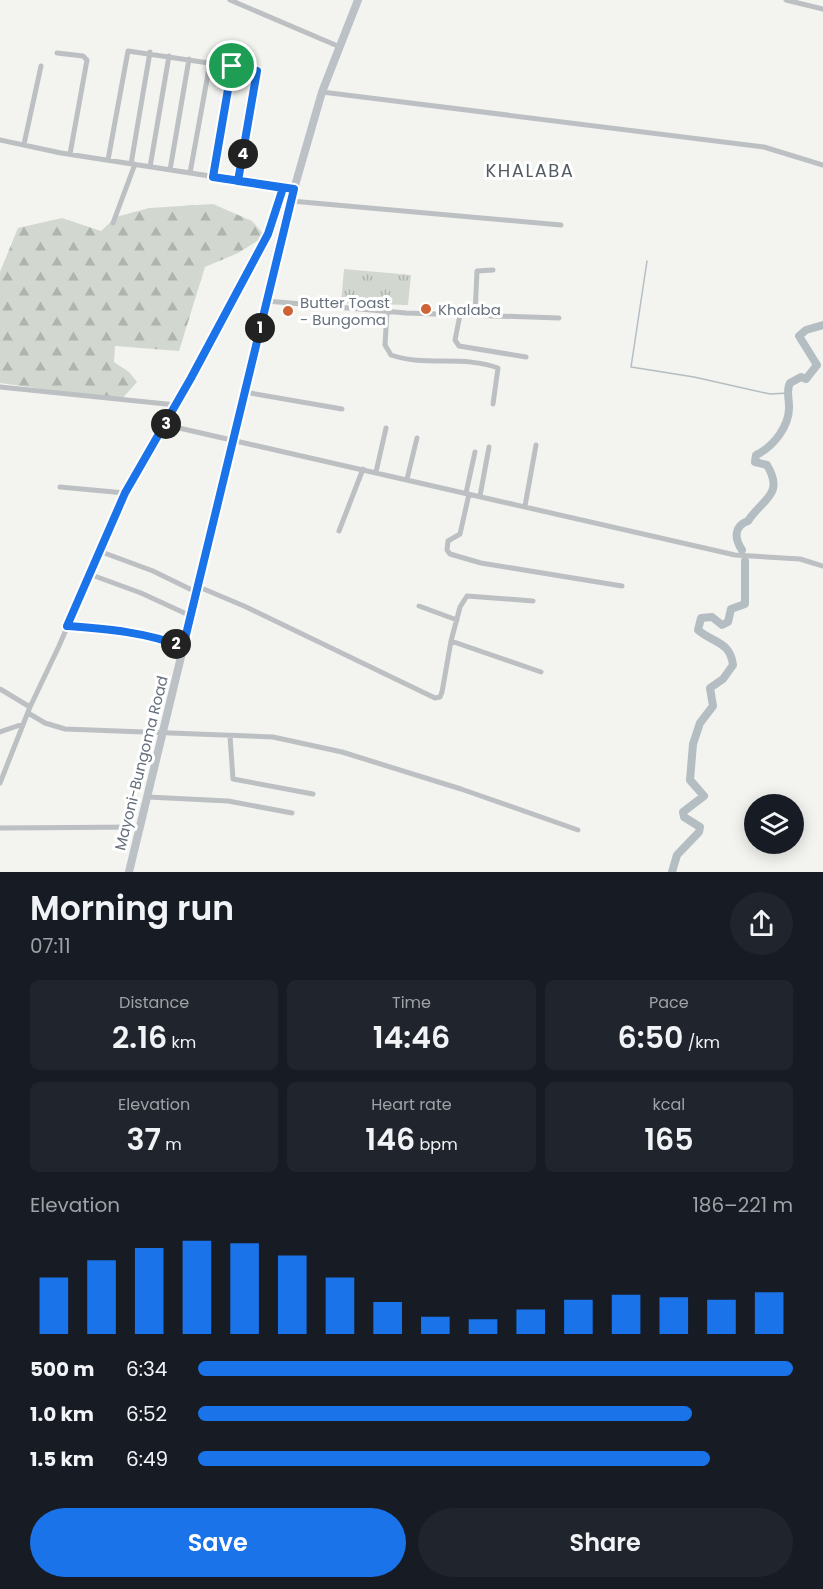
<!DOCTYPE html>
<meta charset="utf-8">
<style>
:root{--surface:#171b24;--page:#20242c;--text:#f1f3f6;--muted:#9ea1a6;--accent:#1a73e8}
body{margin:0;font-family:Poppins,sans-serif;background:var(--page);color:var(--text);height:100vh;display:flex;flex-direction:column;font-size:22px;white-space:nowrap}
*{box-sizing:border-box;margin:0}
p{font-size:20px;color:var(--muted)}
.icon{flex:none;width:33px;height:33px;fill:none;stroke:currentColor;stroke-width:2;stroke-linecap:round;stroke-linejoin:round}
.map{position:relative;height:872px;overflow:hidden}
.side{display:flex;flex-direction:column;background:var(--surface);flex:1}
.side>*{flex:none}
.tools{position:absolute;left:744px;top:794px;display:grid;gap:12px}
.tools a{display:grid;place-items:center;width:60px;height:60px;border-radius:50%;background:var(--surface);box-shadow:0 3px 15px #0003;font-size:30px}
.pin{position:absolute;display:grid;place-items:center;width:51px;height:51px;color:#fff;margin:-26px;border:3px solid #fff;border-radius:50%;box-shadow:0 2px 6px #0007}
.km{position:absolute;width:30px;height:30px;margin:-15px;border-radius:50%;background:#222;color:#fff;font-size:16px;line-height:30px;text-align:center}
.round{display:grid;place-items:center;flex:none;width:63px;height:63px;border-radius:32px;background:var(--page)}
.headline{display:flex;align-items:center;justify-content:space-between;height:102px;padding:0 30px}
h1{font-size:33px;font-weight:600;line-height:45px}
.figures{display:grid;grid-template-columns:repeat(3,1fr);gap:9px;height:102px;padding:6px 30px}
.figures div{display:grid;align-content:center;border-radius:9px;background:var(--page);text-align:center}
.figures b{font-size:30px;font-weight:600}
.figures small{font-size:16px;font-weight:400}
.figures p{font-size:16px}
.chart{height:168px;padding:12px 30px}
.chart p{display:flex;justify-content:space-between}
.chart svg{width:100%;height:108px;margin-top:6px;stroke:var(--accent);stroke-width:6}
.primary-button{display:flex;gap:12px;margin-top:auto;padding:12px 30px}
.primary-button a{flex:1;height:69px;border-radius:36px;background:var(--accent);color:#fff;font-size:24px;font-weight:600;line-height:69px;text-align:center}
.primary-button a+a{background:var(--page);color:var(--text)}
ul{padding:0 30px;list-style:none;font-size:20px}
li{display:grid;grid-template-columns:96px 72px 1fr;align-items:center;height:45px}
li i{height:15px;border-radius:8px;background:var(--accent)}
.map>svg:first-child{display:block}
</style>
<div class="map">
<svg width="823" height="872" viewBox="0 0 823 872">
<defs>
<pattern id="grass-tufts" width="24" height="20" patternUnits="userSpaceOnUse" patternTransform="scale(1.5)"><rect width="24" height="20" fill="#d2d8d0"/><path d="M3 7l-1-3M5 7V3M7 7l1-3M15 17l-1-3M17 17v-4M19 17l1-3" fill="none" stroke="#aeb4ae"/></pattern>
<pattern id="forest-firs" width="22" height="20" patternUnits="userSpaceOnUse" patternTransform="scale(1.5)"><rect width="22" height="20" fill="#d2d8d0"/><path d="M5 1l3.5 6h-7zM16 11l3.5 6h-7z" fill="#aeb4ae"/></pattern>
</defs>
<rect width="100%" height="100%" fill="#f3f3f0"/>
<path fill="url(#grass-tufts)" d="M344 269 411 275 408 305 341 303Z"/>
<path fill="url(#forest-firs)" d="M213 204 252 221 265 236 238 253 205 267 179 351 115 346 114 362 129 372 137 382 121 400 0 383V272L18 228 62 218 101 231 116 217 149 208Z"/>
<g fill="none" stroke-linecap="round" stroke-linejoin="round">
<path stroke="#b4bec2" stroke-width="1.5" d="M647 261 631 367 694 377 770 394 788 393"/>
<path stroke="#b4bec2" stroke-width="8" d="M742 550C734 538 734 526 748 521 762 499 785 495 767 465L755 462 756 455C773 447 790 426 789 406 789 398 786 390 790 383L801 377 806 379 817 365 799 336 806 330 823 325
M672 872 677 855 699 832 700 827 684 817 683 812 704 796 690 780 693 744 700 723 713 706 710 688 723 679 733 665C730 641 713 643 698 630L701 618 712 617 722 625 728 622 731 609 745 604V561"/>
<path stroke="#bdc0c3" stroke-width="5" d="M230 0 340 47
M786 0 823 9
M57 53 83 56 87 60 70 154
M322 92 764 147 823 165
M0 140 61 153 294 189
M24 144 41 66
M108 160 128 51 256 70 238 181
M131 164 150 52
M150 167 169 56
M170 170 189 59
M190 173 210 63
M213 177 232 66
M291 201 561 225
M113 223 135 164
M267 301 406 313 559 318
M387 311 385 345 391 355C425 367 464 355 498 368L493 404
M460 315 455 340 459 346 526 357
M475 315 477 271 493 270
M0 387 176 405
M244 392 342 409
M166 425 735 555 800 559 823 566
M376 472 386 428
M407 479 417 438
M60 487 125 493
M466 493 475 452
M469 494 460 534 448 541 447 550 450 554 481 563 622 586
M480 496 489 447
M525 506 536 445
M339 531 363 469
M99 551 153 571 196 592
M89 574 141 593 191 616
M199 587 244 606 435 698 440 697 442 692 451 641 541 672
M419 606 457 620
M67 626C106 629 147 632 184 647
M451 641 460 607 467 596 533 601
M0 689 30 707
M28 713 45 723 65 729 273 737 342 752 461 789 578 830
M0 732 23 724
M230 736 233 779 313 794
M0 783 30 707 59 646 125 493 191 378 269 234 283 188
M148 797 228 801 292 813
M0 828 139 827"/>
<path stroke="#bcc1c6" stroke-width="8" d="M129 872 294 189 322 92 358 0"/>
</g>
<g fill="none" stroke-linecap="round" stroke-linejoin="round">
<g stroke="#fff" stroke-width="12">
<path id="route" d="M232 66 213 177C240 181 267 185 294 189L183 647C147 632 106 629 67 626L125 493 191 378 268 234 283 188 238 181 257 71 232 66"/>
</g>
<use href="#route" stroke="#1a73e8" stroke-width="8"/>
</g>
<g fill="#cd6336" stroke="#fff" stroke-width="2">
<circle cx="426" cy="309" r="6"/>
<circle cx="288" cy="311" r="6"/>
</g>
<g text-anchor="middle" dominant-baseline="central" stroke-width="6" stroke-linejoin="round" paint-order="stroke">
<g font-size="15" fill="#66717d" stroke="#fff" text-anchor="start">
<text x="300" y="302">Butter Toast<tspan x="300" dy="17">- Bungoma</tspan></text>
<text x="438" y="309">Khalaba</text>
</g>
<g font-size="15" fill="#66717d" stroke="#fff">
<text transform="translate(141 763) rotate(-76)">Mayoni-Bungoma Road</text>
</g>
<g font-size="18" letter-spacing="1.5" fill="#535b63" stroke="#fff">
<text x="530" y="170">KHALABA</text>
</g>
</g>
</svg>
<div class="tools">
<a><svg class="icon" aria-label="layers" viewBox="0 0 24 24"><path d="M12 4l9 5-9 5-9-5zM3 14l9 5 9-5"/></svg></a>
</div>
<div class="pin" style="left:232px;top:66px;background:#1e9e55"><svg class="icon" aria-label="arrive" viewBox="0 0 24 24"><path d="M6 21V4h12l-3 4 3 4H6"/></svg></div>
<b class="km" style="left:260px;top:328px">1</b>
<b class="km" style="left:176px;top:644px">2</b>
<b class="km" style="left:166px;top:424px">3</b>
<b class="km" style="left:243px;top:154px">4</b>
</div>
<section class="side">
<div class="headline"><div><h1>Morning run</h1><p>07:11</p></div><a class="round"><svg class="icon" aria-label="share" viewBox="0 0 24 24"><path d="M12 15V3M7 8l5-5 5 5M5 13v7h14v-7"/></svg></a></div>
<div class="figures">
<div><p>Distance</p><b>2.16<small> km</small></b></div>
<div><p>Time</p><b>14:46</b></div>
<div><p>Pace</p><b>6:50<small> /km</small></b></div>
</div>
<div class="figures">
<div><p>Elevation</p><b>37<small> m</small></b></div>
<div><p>Heart rate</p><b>146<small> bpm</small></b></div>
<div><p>kcal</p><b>165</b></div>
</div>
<div class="chart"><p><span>Elevation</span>186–221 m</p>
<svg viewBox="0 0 160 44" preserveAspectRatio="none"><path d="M5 44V21M15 44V14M25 44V9M35 44V6M45 44V7M55 44V12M65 44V21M75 44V31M85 44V37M95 44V38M105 44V34M115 44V30M125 44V28M135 44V29M145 44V30M155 44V27"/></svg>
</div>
<ul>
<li><b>500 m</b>6:34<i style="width:100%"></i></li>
<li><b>1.0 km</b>6:52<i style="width:83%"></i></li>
<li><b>1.5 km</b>6:49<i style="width:86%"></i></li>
</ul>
<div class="primary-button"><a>Save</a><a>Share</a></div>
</section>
